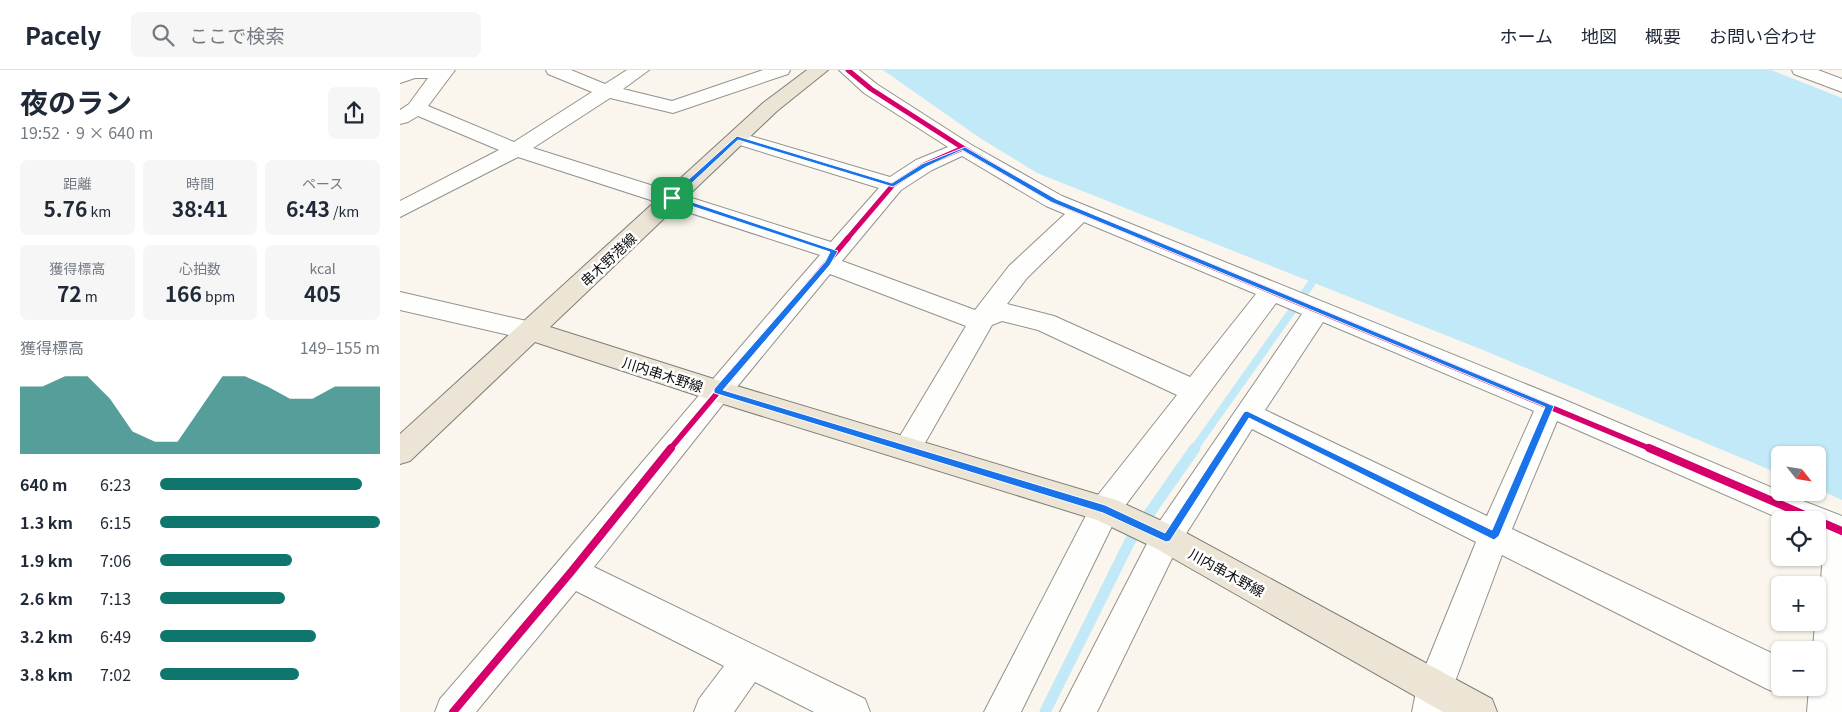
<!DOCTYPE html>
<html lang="ja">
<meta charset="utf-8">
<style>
:root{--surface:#fff;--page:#f6f6f7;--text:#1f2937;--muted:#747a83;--line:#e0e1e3;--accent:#0f766e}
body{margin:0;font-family:Georgia,"Noto Sans JP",serif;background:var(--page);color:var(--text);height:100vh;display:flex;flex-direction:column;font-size:19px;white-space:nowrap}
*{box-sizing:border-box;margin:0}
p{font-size:16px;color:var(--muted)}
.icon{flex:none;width:28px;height:28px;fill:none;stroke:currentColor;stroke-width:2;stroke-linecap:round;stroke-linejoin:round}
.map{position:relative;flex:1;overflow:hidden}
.side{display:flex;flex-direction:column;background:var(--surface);width:400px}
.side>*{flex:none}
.needle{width:32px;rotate:120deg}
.fabs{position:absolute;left:1371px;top:376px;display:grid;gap:10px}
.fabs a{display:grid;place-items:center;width:55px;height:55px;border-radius:8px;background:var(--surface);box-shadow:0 1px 4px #0004;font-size:25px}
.pin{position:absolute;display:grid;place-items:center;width:42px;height:42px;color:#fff;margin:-21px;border-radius:10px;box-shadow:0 2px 8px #0006}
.round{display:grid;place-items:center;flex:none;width:52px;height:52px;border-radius:8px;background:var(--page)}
.summary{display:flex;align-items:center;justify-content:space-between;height:85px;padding:0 20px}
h1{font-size:28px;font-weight:700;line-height:38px}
.stats{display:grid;grid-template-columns:repeat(3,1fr);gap:8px;height:85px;padding:5px 20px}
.stats div{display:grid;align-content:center;border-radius:8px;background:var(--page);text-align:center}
.stats b{font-size:21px;font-weight:700}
.stats small{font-size:14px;font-weight:400}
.stats p{font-size:14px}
.chart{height:140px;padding:10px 20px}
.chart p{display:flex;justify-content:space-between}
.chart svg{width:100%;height:90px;margin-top:5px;fill:var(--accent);opacity:.7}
ul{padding:0 20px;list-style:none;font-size:16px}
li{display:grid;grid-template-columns:80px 60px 1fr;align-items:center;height:38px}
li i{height:12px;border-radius:6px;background:var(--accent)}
header{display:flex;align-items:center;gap:30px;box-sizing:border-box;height:70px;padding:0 25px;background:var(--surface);border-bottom:1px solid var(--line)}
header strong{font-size:24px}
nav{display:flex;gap:28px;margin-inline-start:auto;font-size:18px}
.search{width:350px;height:45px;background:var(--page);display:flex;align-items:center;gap:12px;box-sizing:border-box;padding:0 18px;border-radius:8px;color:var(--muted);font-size:19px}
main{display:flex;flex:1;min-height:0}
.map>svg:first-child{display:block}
</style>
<header>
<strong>Pacely</strong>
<div class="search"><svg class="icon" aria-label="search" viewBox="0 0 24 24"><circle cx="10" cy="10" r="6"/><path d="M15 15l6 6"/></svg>ここで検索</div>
<nav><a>ホーム</a><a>地図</a><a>概要</a><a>お問い合わせ</a></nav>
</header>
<main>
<section class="side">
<div class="summary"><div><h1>夜のラン</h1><p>19:52 · 9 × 640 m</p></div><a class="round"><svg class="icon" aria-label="share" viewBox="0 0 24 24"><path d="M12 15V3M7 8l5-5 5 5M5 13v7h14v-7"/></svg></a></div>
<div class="stats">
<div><p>距離</p><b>5.76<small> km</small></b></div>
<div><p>時間</p><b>38:41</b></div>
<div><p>ペース</p><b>6:43<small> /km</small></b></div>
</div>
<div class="stats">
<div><p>獲得標高</p><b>72<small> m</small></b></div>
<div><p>心拍数</p><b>166<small> bpm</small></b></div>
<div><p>kcal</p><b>405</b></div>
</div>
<div class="chart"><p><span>獲得標高</span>149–155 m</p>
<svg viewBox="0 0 160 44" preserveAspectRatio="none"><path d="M0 44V11L10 11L20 6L30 6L40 17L50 33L60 38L70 38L80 22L90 6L100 6L110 11L120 17L130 17L140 11L150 11L160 11V44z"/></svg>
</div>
<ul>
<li><b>640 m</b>6:23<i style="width:92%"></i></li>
<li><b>1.3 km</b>6:15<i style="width:100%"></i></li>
<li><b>1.9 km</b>7:06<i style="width:60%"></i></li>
<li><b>2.6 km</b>7:13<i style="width:57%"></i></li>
<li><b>3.2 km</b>6:49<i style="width:71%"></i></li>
<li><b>3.8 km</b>7:02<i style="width:63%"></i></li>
</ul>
</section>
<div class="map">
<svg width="1442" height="642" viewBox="0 0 1442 642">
<rect width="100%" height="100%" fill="#faf6ed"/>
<path fill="#c1e9f7" d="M483 0H1371L1442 28V430L1418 419V385H1380V404L1083 280 637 103 580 68Z"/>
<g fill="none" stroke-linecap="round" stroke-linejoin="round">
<path stroke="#c1e9f7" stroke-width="8" d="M794 379 911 214"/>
<path stroke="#c1e9f7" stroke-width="11" d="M645 642 730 471 795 378"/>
<g stroke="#93918d" stroke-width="2">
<path id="minor" d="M0 0H55L28 36 114 72 192 22 148 4 146 0H171L205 14 227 0H249L223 19 272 31 363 0H390L388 4 273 43 210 28 133 78 431 172 479 118 330 72 327 68 330 64 337 62 490 107 516 90 548 77 464 23 439 0H459L478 15 570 74 662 126 1160 328 1380 421V422L1442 446V642H1407L1409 618H1418V580H1413L1415 552H1418L1424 468 1418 465V450H1383L1157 351 1112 459 1380 587V618L1393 619 1380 624 1367 619 1102 485 1053 617 1048 642H1012L1017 617 1076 472 852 359 777 478 697 642H660L755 458 902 244 876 233 716 448 621 642H584L694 430 777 325 638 260 602 251 592 255 517 387 507 391 497 387 492 379 497 371 566 256 430 204 327 329 194 497 465 629 470 642H414L355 612 334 642H294L299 629 324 596 176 521 76 642H35L40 629C168 482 292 331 420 185L118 87 0 147V131L99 80 18 46 8 52 0 54V40L9 34 28 8H15L0 13ZM562 86 646 136 665 144 609 196 575 240 442 191 501 120 532 100ZM684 152 856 224 790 307 654 246 607 234 627 208ZM923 252 1134 341 1087 446 865 340Z
M1392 0H1418L1442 9V22L1394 4Z
M0 222 131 252 140 254 144 261 140 268 131 270 0 240Z"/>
</g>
<g stroke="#807e7a" stroke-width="2">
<path id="major" d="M407 0H428L377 41 150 257 317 310 716 430 777 458 1092 629 1097 642H1043L755 478 697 450 317 332 135 272 10 391 0 394V364L363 33Z"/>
</g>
<use href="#minor" fill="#fefefc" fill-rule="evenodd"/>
<use href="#major" fill="#ece5d6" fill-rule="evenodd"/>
<g stroke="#fff" stroke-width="8">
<path id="cycleway-far2" d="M448 0 471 19 563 78 654 131 746 169
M447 169 493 115 524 95 563 78"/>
</g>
<g stroke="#fff" stroke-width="9">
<path id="cycleway-far1" d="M743 168 1251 379
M270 379 448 168"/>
</g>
<g stroke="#fff" stroke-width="11">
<path id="cycleway" d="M1249 378 1442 461
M53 642 171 502 271 378"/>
</g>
<use href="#cycleway-far2" stroke="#d6006c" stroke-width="5"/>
<use href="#cycleway-far1" stroke="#d6006c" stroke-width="5.5"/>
<use href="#cycleway" stroke="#d6006c" stroke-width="8"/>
</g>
<path fill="#1a73e8" stroke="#fff" fill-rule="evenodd" d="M337 66 492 113 522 94 565 77 656 129 1154 336 1099 466 1094 470 849 348 770 471 766 472 703 443 314 323V319L425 192 430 182 270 129V126ZM338 70 493 117 526 97 562 80 651 132 1145 337 1092 460 847 341 844 342 765 463 705 435 323 320 430 195 438 181 277 127Z"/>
<g text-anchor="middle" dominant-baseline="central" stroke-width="5" stroke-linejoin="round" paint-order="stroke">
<g font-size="14" fill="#0b0b0b" stroke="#fff">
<text transform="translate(208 189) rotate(-43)">串木野港線</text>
<text transform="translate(263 304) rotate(18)">川内串木野線</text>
<text transform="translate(827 502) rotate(29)">川内串木野線</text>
</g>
</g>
</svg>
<div class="fabs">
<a><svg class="needle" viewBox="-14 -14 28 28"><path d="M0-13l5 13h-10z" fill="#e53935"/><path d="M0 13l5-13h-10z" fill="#747a83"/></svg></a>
<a><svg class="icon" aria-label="locate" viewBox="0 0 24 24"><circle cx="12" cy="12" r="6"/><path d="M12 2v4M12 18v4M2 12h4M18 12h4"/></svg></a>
<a>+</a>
<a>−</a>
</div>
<div class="pin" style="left:272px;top:128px;background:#1e9e55"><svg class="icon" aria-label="arrive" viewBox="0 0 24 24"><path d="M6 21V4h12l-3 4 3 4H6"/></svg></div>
</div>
</main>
